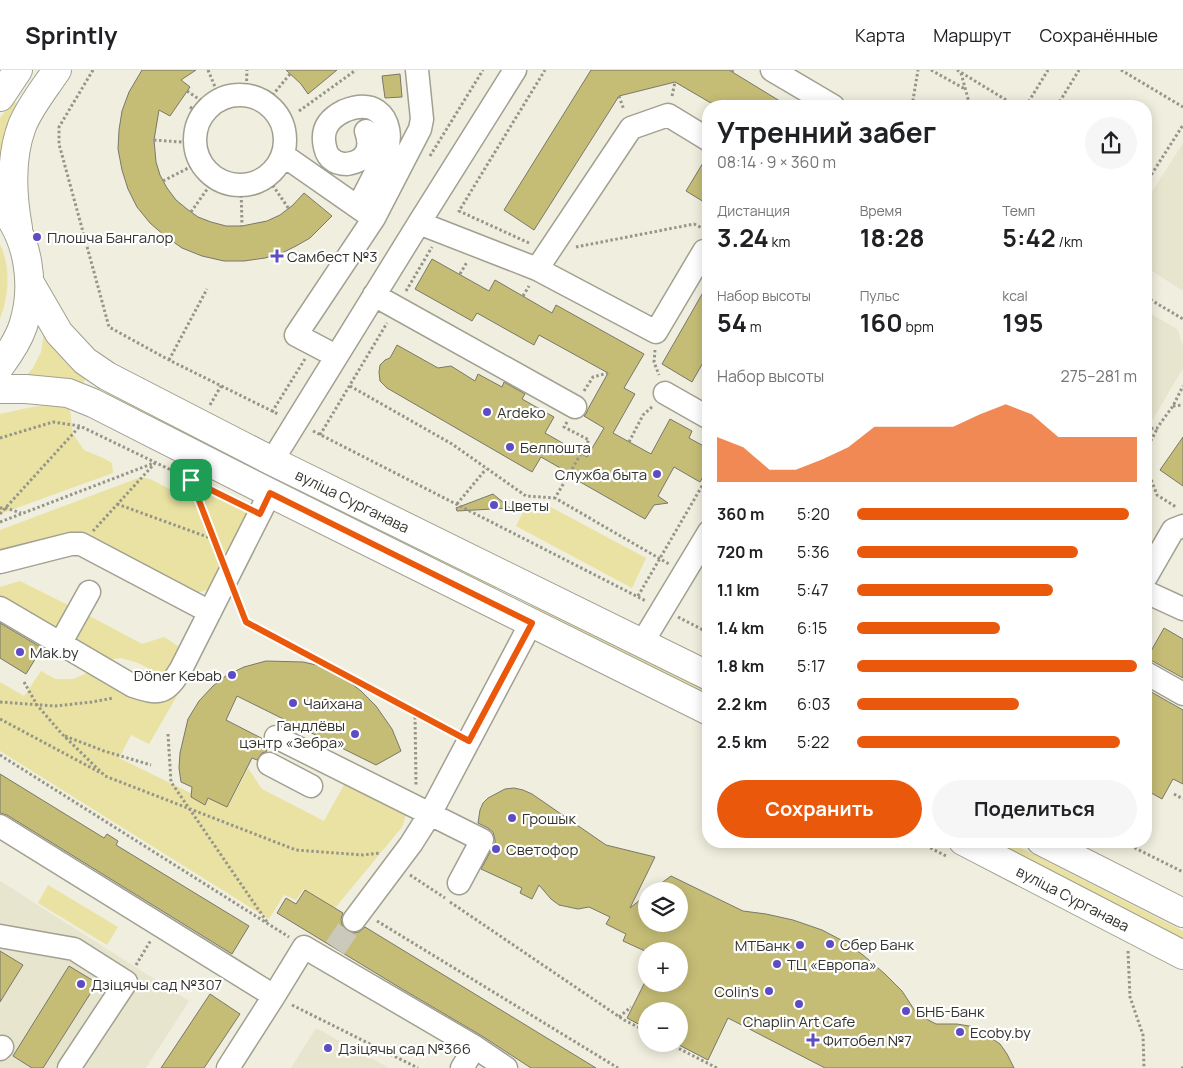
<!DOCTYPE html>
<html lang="ru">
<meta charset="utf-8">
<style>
:root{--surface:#fff;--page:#f6f6f6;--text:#202124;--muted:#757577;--line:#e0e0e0;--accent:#ea580c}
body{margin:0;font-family:Manrope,sans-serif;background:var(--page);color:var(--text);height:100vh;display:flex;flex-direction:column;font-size:19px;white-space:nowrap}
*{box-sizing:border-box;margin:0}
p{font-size:16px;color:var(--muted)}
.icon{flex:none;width:28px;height:28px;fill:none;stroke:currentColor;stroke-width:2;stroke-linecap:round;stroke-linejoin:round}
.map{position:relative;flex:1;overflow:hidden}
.drawer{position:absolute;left:702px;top:30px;width:450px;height:748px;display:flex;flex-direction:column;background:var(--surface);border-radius:20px;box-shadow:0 2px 12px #0003}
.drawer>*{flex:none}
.buttons{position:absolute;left:638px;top:812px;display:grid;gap:10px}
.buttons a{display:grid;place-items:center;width:50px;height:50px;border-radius:50%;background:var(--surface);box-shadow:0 2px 12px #0003;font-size:25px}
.pin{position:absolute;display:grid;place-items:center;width:42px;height:42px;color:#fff;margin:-21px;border-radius:10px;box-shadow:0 2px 8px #0006}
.round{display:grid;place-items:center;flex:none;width:52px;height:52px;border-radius:26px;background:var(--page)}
.head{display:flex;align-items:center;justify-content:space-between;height:85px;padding:0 15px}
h1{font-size:28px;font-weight:700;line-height:38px}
.figures{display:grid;grid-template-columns:repeat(3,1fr);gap:8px;height:85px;padding:5px 15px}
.figures div{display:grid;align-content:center}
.figures b{font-size:25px;font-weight:700}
.figures small{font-size:14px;font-weight:400}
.figures p{font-size:14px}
.chart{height:140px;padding:10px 15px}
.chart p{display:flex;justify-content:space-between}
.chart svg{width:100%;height:90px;margin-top:5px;fill:var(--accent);opacity:.7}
.action{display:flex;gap:10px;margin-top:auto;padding:10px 15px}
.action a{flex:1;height:58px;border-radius:30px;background:var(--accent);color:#fff;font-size:20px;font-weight:700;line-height:58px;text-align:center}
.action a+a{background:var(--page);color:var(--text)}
ul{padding:0 15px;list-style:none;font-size:16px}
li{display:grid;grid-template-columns:80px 60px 1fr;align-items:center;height:38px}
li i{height:12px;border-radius:6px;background:var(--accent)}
header{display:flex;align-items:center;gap:30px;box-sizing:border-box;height:70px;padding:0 25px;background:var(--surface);border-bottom:1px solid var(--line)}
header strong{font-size:24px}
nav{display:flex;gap:28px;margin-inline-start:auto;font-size:18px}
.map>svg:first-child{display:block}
</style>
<header>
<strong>Sprintly</strong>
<nav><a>Карта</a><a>Маршрут</a><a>Сохранённые</a></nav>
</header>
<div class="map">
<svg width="1183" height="998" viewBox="0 0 1183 998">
<rect width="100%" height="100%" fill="#f0eede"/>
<path fill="#e7e5cd" d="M1183 73V221L1146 197V131Z
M1146 241 1177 259 1183 276V298L1153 349H1146Z
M0 811 189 931 146 998H0Z
M316 958 389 998H291Z"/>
<path fill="#e9e2a2" d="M13 31 21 36 0 104V48Z
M0 174C11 197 9 226 0 249Z
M44 262 55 280 71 296 86 307 83 314C58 306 47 306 22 310L33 298 41 282Z
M109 317 498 512 495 520 104 326Z
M69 333 73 364 84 380 103 388 112 393 113 403 0 444V344L32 337Z
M141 407 150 409 197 433 202 422 206 421 251 445 211 518C204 522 198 523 189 522L81 467 0 484V460Z
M545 434 646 488 632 518 516 456 524 440Z
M20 511 70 536 60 561 0 527V517Z
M534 530 709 618V630L529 539Z
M84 543 142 574 164 567 178 576 181 580 162 610 157 608 146 597 138 593 121 588 101 591 71 572Z
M41 601 55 609H73L87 603 116 619 129 625 185 612 149 674 131 665 119 688 207 731 211 726 229 735 248 698 262 719 324 751 345 713 406 745 402 757 335 838 304 819 296 830 284 825 269 849 0 681V612L24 626Z
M988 771H1007L1183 861V870Z
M48 815 118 857 107 875 38 833Z"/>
<path fill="#c5bd76" stroke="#79786a" d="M142 0H196L181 10 190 17 170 46 159 40 154 70 156 92 160 105 167 118 176 130 187 139 198 147 211 152 226 156H242L267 151 280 145 293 135 304 123 332 146 310 168 296 176 282 183 265 188 244 191H224L202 186 182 178 165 166 150 153 137 137 128 119 122 100 118 79 119 60 122 41 129 22Z
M286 0H337L308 24 301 14Z
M591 0H729L788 36H716L675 12 619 26 534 160 504 140Z
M400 4 402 27 385 28 382 6Z
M709 83V135L686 121Z
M432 189 489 221 495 210 552 243 556 235 644 284 624 318 635 324 613 363 651 384 670 349 692 361 689 368 709 379V397L700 412 674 397 658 426 668 433 654 435 645 449 575 409 576 407 541 387 532 402 387 318 380 311 379 302 380 295 385 290 390 288 397 275 438 298 451 296 475 311 478 304 502 317 504 312 525 324 522 329 554 347 545 363 587 387 604 358 584 346 586 344 588 339 608 303 539 265 534 275 477 243 472 251 415 219Z
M709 212V282L692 312 662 294Z
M1183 367V416L1160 400Z
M493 424 510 438 457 441 456 438Z
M0 553 42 578 26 604 0 588Z
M1164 558 1183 569V608L1147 588Z
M266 591 303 592 321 596 343 607 361 621 376 636 392 659 401 681 376 695 237 626 226 650 263 669 265 674 268 677 266 682 262 683 257 690 252 688 227 737 208 728 205 735 191 727 192 717 181 712 179 698 180 683 188 649 199 631 213 616 227 605 244 597Z
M1146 619 1183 640V714L1173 709 1162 729 1146 720Z
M0 704 104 768 107 764 118 771 116 775 249 856 232 884 7 745 0 743Z
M514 718 523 720 532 724 606 775 655 787 630 838 646 825V854H679V821H651L671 806 743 841 766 844 793 850 822 860 843 871 863 885 885 904 902 921 917 944 936 954H957L975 957 1000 974 1007 984 1014 998H825L728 948 708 990 679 975V941H646V958L627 948 646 910V914H679V881H645L623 871 626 864 606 854 610 847 589 837 578 839 559 835 551 829 539 815 532 829 520 823 522 818 481 799 495 773V770L493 762 488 758 478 753 480 740 483 733 488 728 505 719Z
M305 820 343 843 341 849 342 855 347 861 352 863 359 862 365 857 596 998H531L482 966 402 919 277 843 286 828 296 834Z
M0 881 23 895 0 932Z
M69 896 97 913 43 998H32L13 986Z
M210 924 240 944 204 998H161Z"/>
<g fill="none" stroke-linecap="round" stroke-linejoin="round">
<path stroke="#cbc9bb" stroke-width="22" stroke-dasharray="22 11" stroke-linecap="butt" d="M335 878 354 850"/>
<g stroke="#a1a091" stroke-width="25">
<path id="minor" d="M772 0 833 36
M195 70a45 45 0 1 1 90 0a45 45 0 1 1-90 0Z
M283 85 369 145
M358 137C364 125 371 112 377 100 380 95 384 89 386 83 391 69 390 50 377 41 367 34 354 37 344 41 328 49 321 60 325 77 326 82 328 87 333 90 336 93 343 94 347 94 367 91 372 78 366 61
M419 153 537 199 631 58 668 45 709 70
M537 199 656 262 704 181
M374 225 575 337
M336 286 296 265 374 148 420 59 422 49 417 0
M665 323 709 348
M272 391 419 153 515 0
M0 492 71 474H81L210 542
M1146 507 1173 460 1183 456
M1146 522 1183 539
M0 538 133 616C160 625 166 624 181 599L270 423
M642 573 709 462
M60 574 89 522
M1146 603 1183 624
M276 667 482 770 459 813
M269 694 311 716
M0 756 274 926 304 877 475 977 506 998
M354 850 411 774 430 744 531 553
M0 866 74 879 126 912 69 998
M0 979 2 977
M228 998 274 926
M462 998 475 977"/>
</g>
<g stroke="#a1a091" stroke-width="30">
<g id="major">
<path d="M0 27 18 0"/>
<path d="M0 135C29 166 36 216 23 256 18 271 9 284 0 296"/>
<path d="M18 158C12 125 10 88 22 56 30 36 45 18 57 0"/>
<path id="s1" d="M30 213 59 263 85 291 107 306 272 391 709 606"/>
<path d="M0 319H26L68 323 93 333 270 423 709 641"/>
<path id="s2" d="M963 771 1183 885"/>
<path d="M1041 771 1183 843"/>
</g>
</g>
<path stroke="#96958a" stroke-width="3" stroke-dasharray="2.5 2.5" stroke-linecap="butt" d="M93 0 59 57V74L109 257 169 290 278 344
M208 0 220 29
M931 0 965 19
M957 0 1016 36
M1121 0 1183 37
M732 2 733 0
M961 3 970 36
M187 21 209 36
M246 26 247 0
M619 26 624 40
M672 26 675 12
M266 33 290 4
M912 36 918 0
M1026 36 1048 0
M1057 36 1079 0
M190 37 201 45
M299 41 356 0
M154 70 194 73
M430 86 483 0
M267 107 289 139
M163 111 200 92
M1146 113 1183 55
M241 115 242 156
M191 142 215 108
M529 173 459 141 545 0
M576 177 694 154 708 161
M460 204 467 192
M406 221 432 177
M523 226 529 216
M1146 227 1183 249
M655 280 654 292 659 305
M169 290 207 219
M350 316 452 374 526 426 555 428
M584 321 593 307 608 303
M210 335 221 316
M1173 336 1183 335
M272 342 305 289
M567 352 564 357 589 370 555 428 669 494
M1146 359 1157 358 1173 336 1183 316
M313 361 646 531
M320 365 387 253
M0 368 53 352 80 356 204 416
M629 372 643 345 653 336
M1146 380 1157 359
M1146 396 1157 425 1176 437
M191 411 219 482
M117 434 213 469
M457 434 486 399
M0 438H6L21 443
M0 444 80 356
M0 452 154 393
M93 461 155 393
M638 526 709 404
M237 530 246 552 453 663
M678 547 709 563
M24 612 37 635 62 664 105 706 296 780 363 785 380 783
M0 632 55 636 92 632 113 628
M415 642 416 715
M0 649 101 703
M168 664 171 712 267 852
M65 666 104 681 151 695
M0 685 289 867
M1174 724 1183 729
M917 771 946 786
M1121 771 1183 802
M410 805 445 828
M450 832 624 950 646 961
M377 851 618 998
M1128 881 1130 927 1143 965 1144 998
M136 895 151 870
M292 935 418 998
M619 947 631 937
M670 974 717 998
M1181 998H1183"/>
<use href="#minor" stroke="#fff" stroke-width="22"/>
<use href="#major" stroke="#fff" stroke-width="28"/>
</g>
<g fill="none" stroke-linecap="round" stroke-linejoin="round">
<g stroke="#fff" stroke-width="10">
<path id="route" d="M191 410 260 444 270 423 532 553 469 671 246 552Z"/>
</g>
<use href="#route" stroke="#ea580c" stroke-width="6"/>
</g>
<g fill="#5e4cc5" stroke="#fff" stroke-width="2">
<circle cx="37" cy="167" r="5"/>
<path d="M274.5 178.5h5v5h5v5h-5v5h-5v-5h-5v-5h5z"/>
<circle cx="487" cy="342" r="5"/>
<circle cx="510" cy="377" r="5"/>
<circle cx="657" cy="404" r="5"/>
<circle cx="494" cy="435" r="5"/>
<circle cx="20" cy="582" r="5"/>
<circle cx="232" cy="605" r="5"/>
<circle cx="293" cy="633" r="5"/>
<circle cx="355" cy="664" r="5"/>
<circle cx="512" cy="748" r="5"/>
<circle cx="496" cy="779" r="5"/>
<circle cx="830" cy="874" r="5"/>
<circle cx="800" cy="875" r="5"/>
<circle cx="777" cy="894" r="5"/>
<circle cx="81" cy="914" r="5"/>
<circle cx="769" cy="921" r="5"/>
<circle cx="799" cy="934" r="5"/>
<circle cx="906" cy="941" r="5"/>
<circle cx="960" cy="962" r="5"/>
<path d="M810.5 962.5h5v5h5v5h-5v5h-5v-5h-5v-5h5z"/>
<circle cx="328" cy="978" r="5"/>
</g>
<g text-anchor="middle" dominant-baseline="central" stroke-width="4.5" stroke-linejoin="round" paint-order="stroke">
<g font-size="15" fill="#35352e" stroke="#fff" text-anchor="start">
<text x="47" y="167">Плошча Бангалор</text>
<text x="287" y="186">Самбест №3</text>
<text x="497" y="342">Ardeko</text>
<text x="520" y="377">Белпошта</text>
<text x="647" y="404" text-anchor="end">Служба быта</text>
<text x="504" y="435">Цветы</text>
<text x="30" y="582">Mak.by</text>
<text x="222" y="605" text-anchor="end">Döner Kebab</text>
<text x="303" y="633">Чайхана</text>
<text x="345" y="655" text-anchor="end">Гандлёвы<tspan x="345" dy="17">цэнтр «Зебра»</tspan></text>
<text x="522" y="748">Грошык</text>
<text x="506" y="779">Светофор</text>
<text x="840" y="874">Сбер Банк</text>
<text x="790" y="875" text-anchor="end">МТБанк</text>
<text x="787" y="894">ТЦ «Европа»</text>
<text x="91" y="914">Дзіцячы сад №307</text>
<text x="759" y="921" text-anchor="end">Colin's</text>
<text x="916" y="941">БНБ-Банк</text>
<text x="799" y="951" text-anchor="middle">Chaplin Art Cafe</text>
<text x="970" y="962">Ecoby.by</text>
<text x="823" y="970">Фитобел №7</text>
<text x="338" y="978">Дзіцячы сад №366</text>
</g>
<g font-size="15" fill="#35352e" stroke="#fff">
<text stroke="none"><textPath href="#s1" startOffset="398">вуліца Сурганава</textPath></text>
<text stroke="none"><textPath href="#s2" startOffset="124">вуліца Сурганава</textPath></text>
</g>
</g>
</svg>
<div class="buttons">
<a><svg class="icon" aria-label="layers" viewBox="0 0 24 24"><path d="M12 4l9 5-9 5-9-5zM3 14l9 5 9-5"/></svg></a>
<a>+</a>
<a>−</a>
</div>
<div class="pin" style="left:191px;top:410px;background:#1e9e55"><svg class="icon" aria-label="arrive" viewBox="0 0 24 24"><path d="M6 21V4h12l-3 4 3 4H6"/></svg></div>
<section class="drawer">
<div class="head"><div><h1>Утренний забег</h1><p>08:14 · 9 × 360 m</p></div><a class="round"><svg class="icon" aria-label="share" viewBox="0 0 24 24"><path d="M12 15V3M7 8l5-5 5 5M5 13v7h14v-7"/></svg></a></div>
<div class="figures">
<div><p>Дистанция</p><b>3.24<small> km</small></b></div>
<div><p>Время</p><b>18:28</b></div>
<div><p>Темп</p><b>5:42<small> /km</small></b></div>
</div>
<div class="figures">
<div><p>Набор высоты</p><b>54<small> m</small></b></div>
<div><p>Пульс</p><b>160<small> bpm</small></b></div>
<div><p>kcal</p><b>195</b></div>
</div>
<div class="chart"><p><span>Набор высоты</span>275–281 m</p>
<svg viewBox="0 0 160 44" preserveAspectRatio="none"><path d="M0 44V22L10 27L20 38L30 38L40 33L50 27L60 17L70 17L80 17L90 17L100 11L110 6L120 11L130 22L140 22L150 22L160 22V44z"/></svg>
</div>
<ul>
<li><b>360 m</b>5:20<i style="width:97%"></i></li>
<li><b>720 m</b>5:36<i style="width:79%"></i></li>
<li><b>1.1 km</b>5:47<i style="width:70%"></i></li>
<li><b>1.4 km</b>6:15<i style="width:51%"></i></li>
<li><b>1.8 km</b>5:17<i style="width:100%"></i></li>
<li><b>2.2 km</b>6:03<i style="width:58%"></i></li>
<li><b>2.5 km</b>5:22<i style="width:94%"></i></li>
</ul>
<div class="action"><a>Сохранить</a><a>Поделиться</a></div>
</section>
</div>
